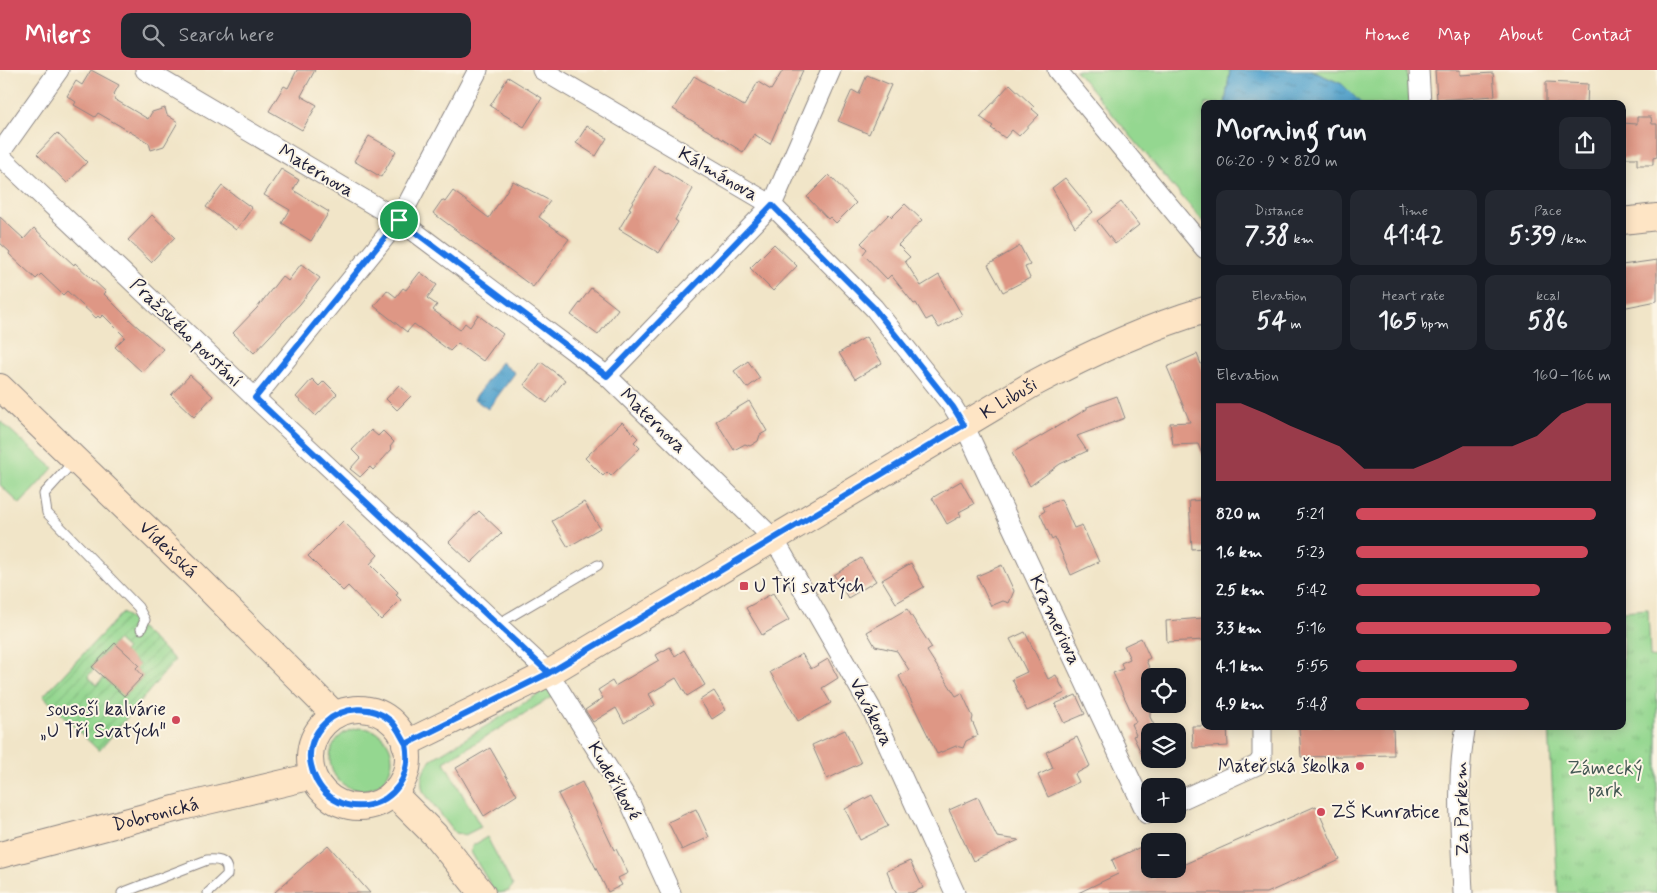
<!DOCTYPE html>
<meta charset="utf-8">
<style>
:root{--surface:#171b24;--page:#242831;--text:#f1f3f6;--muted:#9ea1a6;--accent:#d1495b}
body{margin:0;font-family:Mynerve,sans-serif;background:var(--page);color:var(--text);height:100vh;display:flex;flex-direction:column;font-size:19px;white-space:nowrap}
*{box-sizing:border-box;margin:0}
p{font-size:16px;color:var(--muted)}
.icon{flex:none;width:28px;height:28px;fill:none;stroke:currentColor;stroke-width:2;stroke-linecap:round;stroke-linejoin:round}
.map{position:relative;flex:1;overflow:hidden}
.details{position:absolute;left:1201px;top:30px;width:425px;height:630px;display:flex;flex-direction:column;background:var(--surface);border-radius:10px;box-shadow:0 2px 12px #0003}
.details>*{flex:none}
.controls{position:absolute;left:1141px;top:598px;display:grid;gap:10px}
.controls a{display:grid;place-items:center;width:45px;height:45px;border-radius:10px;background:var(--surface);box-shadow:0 2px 12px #0003;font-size:25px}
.pin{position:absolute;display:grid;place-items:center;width:42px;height:42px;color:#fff;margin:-21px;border:2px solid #fff;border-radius:50%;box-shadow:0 1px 5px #0007}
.round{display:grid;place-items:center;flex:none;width:52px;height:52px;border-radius:10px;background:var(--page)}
.headline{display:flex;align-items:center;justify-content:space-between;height:85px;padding:0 15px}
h1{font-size:28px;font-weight:700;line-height:38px}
.figures{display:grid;grid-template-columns:repeat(3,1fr);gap:8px;height:85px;padding:5px 15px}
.figures div{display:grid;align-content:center;border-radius:10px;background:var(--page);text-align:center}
.figures b{font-size:25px;font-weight:700}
.figures small{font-size:14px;font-weight:400}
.figures p{font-size:14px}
.chart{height:140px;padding:10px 15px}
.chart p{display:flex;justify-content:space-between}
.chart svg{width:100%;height:90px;margin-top:5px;fill:var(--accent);opacity:.7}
ul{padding:0 15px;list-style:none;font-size:16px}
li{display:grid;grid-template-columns:80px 60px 1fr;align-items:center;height:38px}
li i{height:12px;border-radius:6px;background:var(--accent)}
header{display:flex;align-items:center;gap:30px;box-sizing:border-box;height:70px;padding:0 25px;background:var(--accent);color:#fff}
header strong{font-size:24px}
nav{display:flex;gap:28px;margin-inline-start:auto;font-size:18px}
.search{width:350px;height:45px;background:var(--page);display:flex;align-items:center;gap:12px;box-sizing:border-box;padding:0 18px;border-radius:10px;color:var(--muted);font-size:19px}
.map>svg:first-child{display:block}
</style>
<header>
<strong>Milers</strong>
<div class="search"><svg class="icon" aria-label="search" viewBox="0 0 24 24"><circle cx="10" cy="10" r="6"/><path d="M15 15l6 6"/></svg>Search here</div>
<nav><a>Home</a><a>Map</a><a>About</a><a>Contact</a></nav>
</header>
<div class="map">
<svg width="1657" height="823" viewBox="0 0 1657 823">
<defs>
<pattern id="park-tufts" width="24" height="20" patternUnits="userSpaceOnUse" patternTransform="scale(1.25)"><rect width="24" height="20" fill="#94d790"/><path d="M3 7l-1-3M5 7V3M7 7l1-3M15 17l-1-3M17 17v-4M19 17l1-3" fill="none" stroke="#7fb87d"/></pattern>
<pattern id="garden-furrows" width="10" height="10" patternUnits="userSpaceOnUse" patternTransform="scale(1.25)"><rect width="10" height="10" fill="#94d790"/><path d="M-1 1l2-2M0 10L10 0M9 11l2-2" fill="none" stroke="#7fb87d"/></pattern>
<pattern id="water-ripples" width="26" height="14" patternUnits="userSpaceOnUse" patternTransform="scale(1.25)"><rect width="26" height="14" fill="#53a3cd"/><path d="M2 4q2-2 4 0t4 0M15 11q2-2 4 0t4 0" fill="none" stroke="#4484a8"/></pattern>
</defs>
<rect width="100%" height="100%" fill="#fcf5e5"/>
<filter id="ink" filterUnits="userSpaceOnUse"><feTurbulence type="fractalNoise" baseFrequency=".02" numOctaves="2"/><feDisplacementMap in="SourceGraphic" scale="10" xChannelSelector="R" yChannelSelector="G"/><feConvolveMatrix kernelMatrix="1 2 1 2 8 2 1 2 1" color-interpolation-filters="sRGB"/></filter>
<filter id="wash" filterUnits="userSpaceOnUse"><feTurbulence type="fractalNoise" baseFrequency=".0096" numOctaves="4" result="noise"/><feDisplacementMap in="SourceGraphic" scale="20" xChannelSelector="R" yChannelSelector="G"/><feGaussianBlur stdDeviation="1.12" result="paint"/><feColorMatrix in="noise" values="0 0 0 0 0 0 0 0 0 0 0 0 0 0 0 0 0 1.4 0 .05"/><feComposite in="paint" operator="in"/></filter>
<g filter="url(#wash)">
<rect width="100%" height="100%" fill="#f1e5c8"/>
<path fill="#94d790" stroke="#5b7c66" d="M1075 0H1230L1225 34H1205V154Z
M1310 0H1407L1411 34H1362L1342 14Z
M0 351 53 398 20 434 0 415Z
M549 619 555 625 444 692 481 757 465 765 455 763 423 721C419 708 424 698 432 689L545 620Z
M330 689a31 31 0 1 1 62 0a31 31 0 1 1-62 0Z
M487 767 513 816 509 820V821L499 823 494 821 471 782 472 776Z"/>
<path fill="url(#park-tufts)" stroke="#5b7c66" d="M1648 539 1650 587 1657 588V823H1558L1549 656H1622L1623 541Z"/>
<path fill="url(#garden-furrows)" stroke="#5b7c66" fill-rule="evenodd" d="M123 542 175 590 99 681 43 626ZM117 570 127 579 121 585 129 592 132 589 139 594 136 598 143 606 124 626 104 608 96 615 88 606 94 599 92 596Z"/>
<path fill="url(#water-ripples)" stroke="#3a6284" d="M1230 0H1310L1342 14 1362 34H1225Z
M501 292 515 303 488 339 474 329Z"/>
<g id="blocks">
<path fill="#de9785" d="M91 0 119 15 114 24 116 26 114 29 148 49 152 42 165 38 167 45 178 52 164 76 151 80 149 73 98 43 95 47 74 35 76 32 67 26 76 11 82 15Z
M297 0H315L301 26 317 35 302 60 269 41 284 16 288 18Z
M783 0H803L770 74 754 64 743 82 673 39 694 6 744 36 758 12 771 20Z
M1435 0H1460V5L1493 3 1495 26 1437 30Z
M867 5 891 15 869 64 838 51 852 20 859 24Z
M508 7 542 28 524 57 490 36Z
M1546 12 1588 14 1587 34H1546Z
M1010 14 1034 37 1032 39 1039 45 1019 66 1012 60 1005 68 991 58 993 56 980 47Z
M1637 47H1651L1652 54H1657V87L1653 88V95H1637V88H1622V53L1637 54Z
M587 56 607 68 596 86 576 73Z
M57 63 87 92 67 113 37 84Z
M369 66 396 81 381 107 354 91Z
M655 96 693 119 675 150 678 152 659 183 619 159 631 139 629 138Z
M281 99 299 110 293 120 329 142 311 171 282 153 290 140 264 125Z
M829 105 856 133 836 153 830 147 828 149 807 127Z
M1065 108 1093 142 1075 157 1052 118Z
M513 111 550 131 539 147 569 169 533 217 433 143 442 130 445 132 453 121 489 148Z
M222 116 252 138 236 160 206 137Z
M1121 132 1139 155 1115 174 1097 151Z
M905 134 922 150 898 175 910 187 905 191 921 216 939 205 962 245 939 258 932 247 926 250 916 233 914 234 891 205 887 209 863 184 867 179 861 173 889 144 892 147Z
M152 145 175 167 151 192 128 170Z
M0 147 24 169 34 158 74 195 75 193 106 222 104 224 131 251 163 279 142 302 115 277 125 267 103 245 100 248 98 246 96 248 67 221 63 225 41 204 36 209 9 184 10 182 0 173Z
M774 174 797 196 773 221 750 198Z
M1020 176 1030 195 1025 197 1030 208 1003 222 988 195Z
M1657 190V231L1622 238V195Z
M301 194 320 208 300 234 254 283 233 263 257 238 282 206 288 211Z
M420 202 437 215 427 228 437 235 433 240 460 260 465 253 470 257 478 245 503 264 483 291 458 273 450 281 414 254 407 262 374 236 387 220 396 227 403 218 406 220Z
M591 218 618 239 598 265 571 245Z
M866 267 882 293 855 309 839 283Z
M1197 284 1205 304 1204 389 1198 374 1173 375 1170 353 1190 352 1167 297Z
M748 291 760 308 747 318 734 301Z
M541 292 565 310 547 333 524 315Z
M190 305 213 326 194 347 171 325Z
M312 309 319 316 324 311 337 324 316 346 296 327Z
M399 315 411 326 397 340 386 329Z
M1117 326 1125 348 1077 366 1087 381 1060 394 1030 416 1012 383 1087 339V337Z
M749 331 767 361 760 365 758 371 750 376 745 374 734 380 716 351Z
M622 352 638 368 634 372 640 378 611 406 607 402 603 406 585 388Z
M371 360 378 366 383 361 394 372 390 377 392 379 373 400 370 397 360 407 350 399 360 388 352 380Z
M961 411 974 434 959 442 961 446 947 454 932 428Z
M1061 429 1074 458 1082 455 1099 492 1071 505 1055 468 1052 470 1040 444 1045 441 1043 437Z
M1205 430V478L1192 479 1189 431Z
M584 432 600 458 568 477 552 451Z
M479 441 502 463 471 493 449 472Z
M343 451 378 485 370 494 398 522 396 525 401 530 381 550 348 516 343 521 308 486Z
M861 488 876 511 848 528 834 505Z
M911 493 924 517 896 533 882 510Z
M1002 495 1014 521 1009 533 1003 531 991 536 977 506Z
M773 523 789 550 762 565 746 538Z
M907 539 932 578 927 581 956 626 962 623 973 647 972 651 978 665 966 671 963 678 956 676 937 684 899 606 909 600 897 581 875 576 867 562Z
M1203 548V552H1205V570L1167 572 1166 551Z
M1025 562 1048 609 1056 605 1065 623 1027 641 1012 609 1027 602 1010 569Z
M1141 568 1150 588 1146 590 1150 600V647L1157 661H1150V689H1155L1146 693 1133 666 1136 665 1131 654 1136 652 1113 603 1123 599 1121 593 1130 589 1124 576Z
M115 573 139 595 136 598 143 606 124 626 92 597Z
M670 577 675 586 684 580 705 615 687 626 676 608 649 624 655 635 624 653 616 638 593 652 585 640 603 628 598 620 612 611 615 616 659 590 656 585Z
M802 584 811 599 828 589 838 608 822 618 831 633 798 651 770 602Z
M714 621 726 640 712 649 700 630Z
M1076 625 1085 644 1064 653 1055 634Z
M1192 656H1227L1228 676 1193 678Z
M1299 656H1393L1394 685 1301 687Z
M845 660 861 693 827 709 812 675Z
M1077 667 1090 696 1075 704 1079 712 1048 727 1038 705 1053 698 1046 682Z
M490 678 517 725 484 746 456 698Z
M582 712 614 780 616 779 628 803 618 808 622 815 608 822 558 724Z
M872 725 888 756 860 770 845 739Z
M978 727 997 767 1019 770 973 791 949 740Z
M1316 736 1340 790 1267 823H1078L1118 804 1112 790 1145 775 1150 785V809L1173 799H1178V797Z
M696 739 709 767 682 780 668 752Z
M328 775 370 823H274L306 794Z
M910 791 923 818 911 823H896L887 801Z"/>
</g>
</g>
<g filter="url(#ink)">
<use href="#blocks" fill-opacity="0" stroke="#8a8482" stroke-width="1"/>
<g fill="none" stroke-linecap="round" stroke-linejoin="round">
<g stroke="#8a8482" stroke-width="11">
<path id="lane" d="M74 391 44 424 47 443 138 537 145 550 141 559
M498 554 598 495
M122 823 207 790C219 789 229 791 227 805L208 823"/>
</g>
<g stroke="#8a8482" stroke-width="21">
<path id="street" d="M145 0 399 150 607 306 774 469 871 638 955 823
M542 0 772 135 874 238 953 337 964 355 1143 736 1147 744 1150 743
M1057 0 1205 179
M1419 0 1421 34
M0 83 59 0
M0 86 255 328 549 603 631 735 671 823
M607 306 772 135 831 0
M255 328 399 150 478 0
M1178 731 1257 695 1262 688V656
M1463 823C1461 768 1455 711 1466 656"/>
</g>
<g stroke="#8a8482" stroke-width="28">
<g id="secondary">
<path d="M1622 151 1657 147"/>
<path id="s1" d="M0 317 194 504 335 645"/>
<circle cx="359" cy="688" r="49"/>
<path id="s2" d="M405 674 549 603 1031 315C1087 285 1144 258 1205 240"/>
<path d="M393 723 435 765 482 823"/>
<path id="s3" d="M0 785 182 737 313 706"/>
</g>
</g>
<use href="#lane" stroke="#fff" stroke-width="9"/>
<use href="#street" stroke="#fff" stroke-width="19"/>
<use href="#secondary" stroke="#fee5c5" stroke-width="26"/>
</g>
</g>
<g fill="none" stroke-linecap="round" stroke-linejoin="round" filter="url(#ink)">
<g stroke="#fff" stroke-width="10">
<path id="route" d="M399 150 255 328 549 603 406 674C419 742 326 762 311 695 307 680 314 663 325 653 343 636 372 634 391 651 398 658 401 666 406 674L549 603 964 355 953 337 874 238 772 135 607 306 399 150"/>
</g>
<use href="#route" stroke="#1a73e8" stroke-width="6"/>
</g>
<g fill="#d1495b" stroke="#fcf5e5" stroke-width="2">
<rect x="739" y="511" width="10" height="10" rx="2.5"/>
<circle cx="176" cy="650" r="5"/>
<circle cx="1360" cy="696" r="5"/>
<circle cx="1321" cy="742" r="5"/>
</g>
<g text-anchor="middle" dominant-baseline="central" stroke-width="4" stroke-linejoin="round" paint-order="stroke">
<g font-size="19" fill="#22223b" stroke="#fcf5e5">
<text transform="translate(316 101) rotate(31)">Maternova</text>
<text transform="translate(718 104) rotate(30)">Kálmánova</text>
<text transform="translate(186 263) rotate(44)">Pražského povstání</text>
<text stroke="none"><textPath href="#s2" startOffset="696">K Libuši</textPath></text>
<text transform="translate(653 351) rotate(44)">Maternova</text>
<text stroke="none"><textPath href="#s1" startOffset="234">Vídeňská</textPath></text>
<text transform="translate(1055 550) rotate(65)">Krameriova</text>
<text transform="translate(871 642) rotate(63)">Vavákova</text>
<text transform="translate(614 711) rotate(60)">Kudeříkové</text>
<text transform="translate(1462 739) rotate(-91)">Za Parkem</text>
<text stroke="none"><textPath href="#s3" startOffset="161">Dobronická</textPath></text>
</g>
<g font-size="19" fill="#22223b" stroke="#fcf5e5" text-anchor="start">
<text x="754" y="516">U Tří svatých</text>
<text x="166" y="639" text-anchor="end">sousoší kalvárie<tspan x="166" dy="22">„U Tří Svatých"</tspan></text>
<text x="1350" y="696" text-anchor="end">Mateřská školka</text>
<text x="1331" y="742">ZŠ Kunratice</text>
</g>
<g font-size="19" fill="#445854" stroke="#fcf5e5">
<text x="1605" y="698">Zámecký<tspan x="1605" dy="22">park</tspan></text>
</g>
</g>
</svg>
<div class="controls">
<a><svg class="icon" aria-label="locate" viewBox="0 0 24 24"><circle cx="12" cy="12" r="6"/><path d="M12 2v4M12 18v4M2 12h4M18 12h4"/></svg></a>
<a><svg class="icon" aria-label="layers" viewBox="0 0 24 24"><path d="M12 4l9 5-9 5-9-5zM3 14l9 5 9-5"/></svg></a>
<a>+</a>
<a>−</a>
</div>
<div class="pin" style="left:399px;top:150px;background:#1e9e55"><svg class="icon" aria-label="arrive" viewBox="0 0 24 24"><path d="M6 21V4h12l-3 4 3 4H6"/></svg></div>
<section class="details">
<div class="headline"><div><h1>Morning run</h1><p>06:20 · 9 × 820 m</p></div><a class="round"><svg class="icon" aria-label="share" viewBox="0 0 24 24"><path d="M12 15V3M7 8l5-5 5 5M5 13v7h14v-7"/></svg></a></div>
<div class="figures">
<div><p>Distance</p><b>7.38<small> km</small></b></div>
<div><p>Time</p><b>41:42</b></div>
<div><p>Pace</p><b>5:39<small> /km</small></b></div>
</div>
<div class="figures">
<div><p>Elevation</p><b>54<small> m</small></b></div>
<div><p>Heart rate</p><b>165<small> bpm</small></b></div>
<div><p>kcal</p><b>586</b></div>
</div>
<div class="chart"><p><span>Elevation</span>160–166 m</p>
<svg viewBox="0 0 160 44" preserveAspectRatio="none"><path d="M0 44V6L10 6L20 11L30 17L40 22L50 27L60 38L70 38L80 38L90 33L100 27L110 27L120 27L130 22L140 11L150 6L160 6V44z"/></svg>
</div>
<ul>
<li><b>820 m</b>5:21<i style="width:94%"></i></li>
<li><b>1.6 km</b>5:23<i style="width:91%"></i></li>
<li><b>2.5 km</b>5:42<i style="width:72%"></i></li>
<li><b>3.3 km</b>5:16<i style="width:100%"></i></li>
<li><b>4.1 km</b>5:55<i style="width:63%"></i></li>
<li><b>4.9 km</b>5:48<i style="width:68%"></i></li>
</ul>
</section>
</div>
